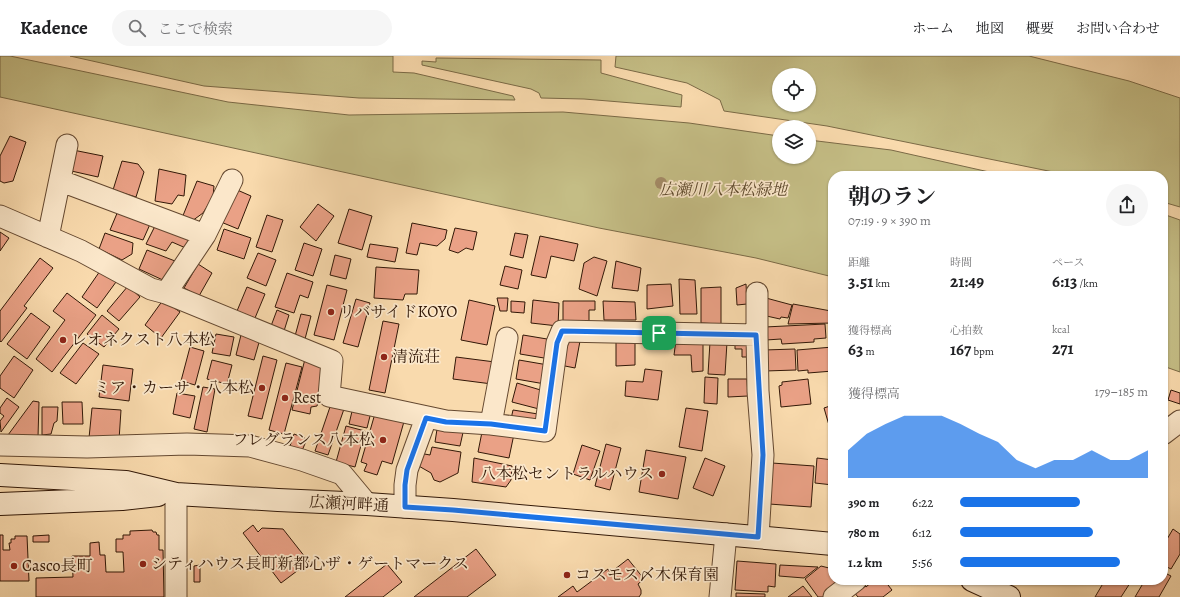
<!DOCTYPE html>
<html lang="ja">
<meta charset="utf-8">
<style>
:root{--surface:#fff;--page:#f6f6f6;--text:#202124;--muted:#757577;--line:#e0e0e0;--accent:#1a73e8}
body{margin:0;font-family:Alegreya,"Noto Serif JP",serif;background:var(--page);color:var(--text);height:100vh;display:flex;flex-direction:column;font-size:15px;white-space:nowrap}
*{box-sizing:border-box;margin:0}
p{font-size:13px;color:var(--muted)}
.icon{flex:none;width:22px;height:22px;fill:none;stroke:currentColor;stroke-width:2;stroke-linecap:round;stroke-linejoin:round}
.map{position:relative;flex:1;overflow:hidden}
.side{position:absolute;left:828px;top:115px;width:340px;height:414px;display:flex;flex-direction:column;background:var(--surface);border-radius:16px;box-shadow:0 1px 3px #0004}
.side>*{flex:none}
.fabs{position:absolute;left:772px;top:12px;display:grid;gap:8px}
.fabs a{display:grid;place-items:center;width:44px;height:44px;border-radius:50%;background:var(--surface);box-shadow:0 1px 3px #0004;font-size:20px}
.pin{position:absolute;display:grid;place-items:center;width:34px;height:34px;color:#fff;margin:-17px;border-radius:8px;box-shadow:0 2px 6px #0006}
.round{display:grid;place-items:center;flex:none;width:42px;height:42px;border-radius:21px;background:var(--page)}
.overview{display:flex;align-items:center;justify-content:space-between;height:68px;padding:0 20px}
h1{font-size:22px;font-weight:700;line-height:30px}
.stats{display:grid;grid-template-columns:repeat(3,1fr);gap:6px;height:68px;padding:4px 20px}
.stats div{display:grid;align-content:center}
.stats b{font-size:17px;font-weight:700}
.stats small{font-size:11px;font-weight:400}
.stats p{font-size:11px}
.chart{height:112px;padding:8px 20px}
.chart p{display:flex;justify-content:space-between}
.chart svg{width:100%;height:72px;margin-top:4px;fill:var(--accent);opacity:.7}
ul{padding:0 20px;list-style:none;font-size:13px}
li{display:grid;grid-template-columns:64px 48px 1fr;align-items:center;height:30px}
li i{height:10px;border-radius:5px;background:var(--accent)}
header{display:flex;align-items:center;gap:24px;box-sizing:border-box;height:56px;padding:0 20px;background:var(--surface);border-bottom:1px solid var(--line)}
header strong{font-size:19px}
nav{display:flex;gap:22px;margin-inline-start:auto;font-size:14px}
.search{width:280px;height:36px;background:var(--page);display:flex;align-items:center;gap:10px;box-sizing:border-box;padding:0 14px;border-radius:22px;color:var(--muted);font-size:15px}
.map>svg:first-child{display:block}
</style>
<header>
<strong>Kadence</strong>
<div class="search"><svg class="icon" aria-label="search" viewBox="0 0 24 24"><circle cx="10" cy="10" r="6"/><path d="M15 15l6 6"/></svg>ここで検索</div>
<nav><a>ホーム</a><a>地図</a><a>概要</a><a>お問い合わせ</a></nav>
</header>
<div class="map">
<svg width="1180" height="541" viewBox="0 0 1180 541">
<rect width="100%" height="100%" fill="#f9daad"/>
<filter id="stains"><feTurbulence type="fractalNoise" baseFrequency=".005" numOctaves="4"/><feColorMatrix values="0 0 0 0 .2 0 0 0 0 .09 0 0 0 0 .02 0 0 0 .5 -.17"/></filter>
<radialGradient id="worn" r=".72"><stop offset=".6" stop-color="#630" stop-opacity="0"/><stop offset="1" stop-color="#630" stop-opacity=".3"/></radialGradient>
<path fill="#c4bd85" stroke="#7b6a46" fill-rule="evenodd" d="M0 0H10L228 46 349 59 563 56 689 67 779 80V101H809V84L891 94 1007 120H833V221L756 202 599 172 0 41Z
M70 0H393V16L414 17 513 40 515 44 359 42 204 30Z
M616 0H1029L1129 25 1180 42V151L1163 146V120H1073L827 70 724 55 720 44 687 27 615 11ZM779 19H809V49H779Z
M436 2 601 4V17L682 39 681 51 584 43 541 42 539 37 531 33 422 9V5L436 6Z
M1163 158 1180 164V316L1163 310Z"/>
<path fill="#eaa186" stroke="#321807" d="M10 80 26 86 13 125 4 127 0 125V100Z
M73 94 103 100 98 121 67 114Z
M122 105 138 108 144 116 136 141 113 134Z
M159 113 186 119 184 140 178 139 172 148 155 145Z
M197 125 214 130 213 141 203 157 192 165 182 162Z
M235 133 251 140 238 173 221 166Z
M318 148 334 160 316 185 300 171Z
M349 153 372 160 362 194 338 187Z
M118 155 151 166 143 184 110 174Z
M267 159 283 164 272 196 256 191Z
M157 166 193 182 188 193 172 186 166 195 146 188Z
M412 167 447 174 445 183 437 190 420 187 417 199 406 197Z
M455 172 477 176 473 194 466 192 458 197 449 194Z
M224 173 251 182 244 203 217 194Z
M0 176 9 182 0 195Z
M105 177 133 187 132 198 122 204 99 193Z
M515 177 528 179 523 202 510 199Z
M540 180 578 188 574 205 551 200 546 222 531 219Z
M304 187 322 193 313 220 295 214Z
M370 188 398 192 395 206 367 201Z
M147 194 175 205 165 225 139 213Z
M258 197 276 204 266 230 247 222Z
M335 199 351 203 346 223 330 219Z
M594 201 607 205 597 240 579 233 584 207Z
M40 202 53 212 24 250 27 252 1 286 0 285V255Z
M616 205 641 212 638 235 612 232Z
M198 208 212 217 199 240 184 232Z
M505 210 522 214 518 233 500 229Z
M376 211 419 214 417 238H405L403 244 374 242Z
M100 215 116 226 97 252 82 241Z
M287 217 313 226 308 242 300 239 294 257 275 251Z
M679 223 695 224 697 258H680Z
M671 228 673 250 647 253V229Z
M746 228 747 248 737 249 736 232Z
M327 229 347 234 334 284 314 279Z
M128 230 140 241 119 265 107 255Z
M247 231 265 238 255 262 237 255Z
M721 231V268L701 267V232Z
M67 237 96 259 52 316 36 303 65 264 53 255Z
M497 242H508L507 255H500Z
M766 242 792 249 788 262 781 261 780 263 762 259Z
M356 243 370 247 358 291 343 287Z
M163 244 180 256 161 282 145 269Z
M469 244 495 250 487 289 461 284Z
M533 244 559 247 558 270 531 267Z
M511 245 525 246 524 257 511 256Z
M563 245H595V254H589V265H563Z
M603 245 635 246 636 264H604Z
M793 248 831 255 832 267 788 268Z
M277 254 289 259 284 275 271 270Z
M31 257 50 271 27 303 7 288Z
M301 258 311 260 305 283 295 280Z
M102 259 119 273 104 291 87 278Z
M383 265 399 268 385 337 369 334Z
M825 268 826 282 814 283V286L782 288 781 283 766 284 765 271Z
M216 278 234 281 230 300 212 297Z
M241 279 260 283 254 304 236 299Z
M523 279 553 284 550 303 520 298Z
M565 282 580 285 575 312 560 309Z
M616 284H635V309L616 310Z
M676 284 703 286V315L692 316 691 299H674Z
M735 285 751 286 752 301H742V293H735Z
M710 286H727L725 319 708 318Z
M83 287 99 298 76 328 60 317Z
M190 291 204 295 195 329 181 325Z
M833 291V315L808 317V314L798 315 797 294Z
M795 293 796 314 765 315 764 294Z
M14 300 33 314 14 342 0 332V320Z
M263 300 277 304 262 363 248 360Z
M456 301 495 306 492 328 453 323Z
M305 303 328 309 317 350 311 351 310 358 292 354Z
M212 304 232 309 227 328 207 323Z
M519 304 548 309 545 328 516 323Z
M286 307 302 311 284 378 269 374Z
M103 309 133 313 129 345 99 341Z
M645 313 662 315 658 344 625 340 626 325 643 326Z
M705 321 718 322 717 348 704 347Z
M728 323H747L748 340 728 341Z
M808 323 811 348 781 351 779 330 782 329V326Z
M517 327 544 335 539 353 512 346Z
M203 331 215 333 207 376 194 373Z
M1171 334 1180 337V348L1168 344Z
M177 337 195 340 190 362 173 358Z
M7 342 19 351 1 376 0 365 4 360 0 357V352Z
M33 345 39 346 38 381 8 379Z
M62 346H82L83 368H63Z
M331 348 344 353 328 399 315 395Z
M833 349V383L824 352Z
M42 351H58L57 365 54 367 51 378 42 379Z
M353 351 371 356 367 372 349 368Z
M92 352 121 354 119 384 89 382Z
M686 352 708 355 702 395 679 391Z
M376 354 405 362 392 408 382 405 377 419 364 415 367 408 361 406Z
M513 354 538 358 537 365 511 363Z
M438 367 464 372 460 390 435 386Z
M346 370 365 375 355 411 336 406Z
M483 371 514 378 509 402 478 396Z
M294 378 307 383 301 397 289 393Z
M606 388 621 392 610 434 595 430Z
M582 389 600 395 590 424 573 418Z
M432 391 461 396 458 417 440 426 434 424 431 417 417 409 419 397 430 399Z
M646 394 686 401 678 443 639 436Z
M474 402 512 410 511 424 506 431 472 426Z
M705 402 725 410 713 440 693 432Z
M817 402 833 404V429L815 427Z
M772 407 814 410 811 451 769 448Z
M253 469 258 476 262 472 283 473 309 506 281 527 243 477Z
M1173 473 1180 478V498L1171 513 1163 509V490Z
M152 474 153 476H156L157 479H159V494H163L164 541H36V522L73 521 72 500H90V487L99 486 100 499H105L106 516H124L123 496H116V483H123V479H130V475Z
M0 479H3V494H10L9 487H11V483H15V480H27L29 525H0Z
M49 479V486H33V480Z
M476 493 496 519 467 541H414Z
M628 503 644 523 638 528 641 534V538L639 541H558L573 530 577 536 608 513 610 517Z
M737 505 776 508 775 531 768 530V536L735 534Z
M387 508 402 526 383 541H345Z
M200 509V526H194V510Z
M780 509 818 511 804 522 779 520Z
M821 510 833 513V524H846L824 541H818L805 523Z
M1163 516 1171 520 1159 541H1135L1145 524H1163Z
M874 524H884L892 534 883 541H858L853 535 863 528 866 531Z
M1105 524H1132L1121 541H1095Z
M803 530 812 541H788Z
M736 537 765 538V541H736Z"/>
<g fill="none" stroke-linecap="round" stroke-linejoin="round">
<g stroke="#644830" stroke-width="23">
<path id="street" d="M61 125 205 179
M0 160 81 195 151 233 166 237 205 179 232 124
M48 181 67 89
M166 237 332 305 329 340 446 365 491 368 545 375 557 287 562 275 757 279
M757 237V279L758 335 763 399 758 481
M491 368 507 282
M1163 378 1180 365
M0 389 87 391 187 388 250 390 302 404 342 418 367 448
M176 438V541
M405 451V429L407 414 426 362
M720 541 726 478
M834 541 856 524"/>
</g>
<g stroke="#321807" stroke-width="24">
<path id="secondary" d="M0 419 126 426 176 438 278 444 367 448 453 454 833 488
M0 448 122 443 158 439
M972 524 1009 541"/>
</g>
<use href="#street" stroke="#fbe7ca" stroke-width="21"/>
<use href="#secondary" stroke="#fbe7ca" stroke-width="22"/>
</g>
<circle fill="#a48b67" cx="661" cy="127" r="6"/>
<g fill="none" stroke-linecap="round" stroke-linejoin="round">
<g stroke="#fff" stroke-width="8">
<path id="route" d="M562 275 756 279 763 399 758 481 453 454 405 451V429L407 414 426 362 446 366 491 368 545 375 557 287Z"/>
</g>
<use href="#route" stroke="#1a73e8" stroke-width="5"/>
</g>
<g fill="#8f2418" stroke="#fbe7ca" stroke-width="1.5">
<circle cx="331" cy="256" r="4"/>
<circle cx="63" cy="284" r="4"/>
<circle cx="384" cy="301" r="4"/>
<circle cx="262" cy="332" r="4"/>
<circle cx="285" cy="342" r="4"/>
<circle cx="383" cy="384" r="4"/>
<circle cx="662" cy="418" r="4"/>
<circle cx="143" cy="508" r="4"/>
<circle cx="14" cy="510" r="4"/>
<circle cx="567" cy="519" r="4"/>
</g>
<g text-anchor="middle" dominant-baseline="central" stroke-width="3.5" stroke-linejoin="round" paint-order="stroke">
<g font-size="16" font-style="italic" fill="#5e4a2d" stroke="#fbe7ca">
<text x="723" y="134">広瀬川八本松緑地</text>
</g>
<g font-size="16" fill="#321807" stroke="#fbe7ca" text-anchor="start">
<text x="339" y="256">リバサイドKOYO</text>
<text x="71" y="284">レオネクスト八本松</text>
<text x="392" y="301">清流荘</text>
<text x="254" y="332" text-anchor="end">ミア・カーサ・八本松</text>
<text x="293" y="342">Rest</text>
<text x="375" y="384" text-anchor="end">フレグランス八本松</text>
<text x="654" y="418" text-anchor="end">八本松セントラルハウス</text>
<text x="151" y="508">シティハウス長町新都心ザ・ゲートマークス</text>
<text x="22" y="510">Casco長町</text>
<text x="575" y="519">コスモス〆木保育園</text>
</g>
<g font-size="16" fill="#321807" stroke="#fbe7ca">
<text transform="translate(349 448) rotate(3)">広瀬河畔通</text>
</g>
</g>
<rect width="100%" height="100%" filter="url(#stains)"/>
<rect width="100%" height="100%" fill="url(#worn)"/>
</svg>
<div class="fabs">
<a><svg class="icon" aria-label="locate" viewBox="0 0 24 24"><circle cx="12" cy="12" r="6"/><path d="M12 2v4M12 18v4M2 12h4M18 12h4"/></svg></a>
<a><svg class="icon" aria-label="layers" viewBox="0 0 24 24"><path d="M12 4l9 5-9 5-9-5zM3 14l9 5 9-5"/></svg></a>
</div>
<div class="pin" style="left:659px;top:277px;background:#1e9e55"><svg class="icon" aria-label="arrive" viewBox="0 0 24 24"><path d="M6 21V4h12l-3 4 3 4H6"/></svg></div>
<section class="side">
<div class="overview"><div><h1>朝のラン</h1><p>07:19 · 9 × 390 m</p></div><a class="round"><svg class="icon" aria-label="share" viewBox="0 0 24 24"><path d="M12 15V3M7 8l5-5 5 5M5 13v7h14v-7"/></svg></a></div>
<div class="stats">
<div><p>距離</p><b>3.51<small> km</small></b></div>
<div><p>時間</p><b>21:49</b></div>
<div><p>ペース</p><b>6:13<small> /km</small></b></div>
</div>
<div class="stats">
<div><p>獲得標高</p><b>63<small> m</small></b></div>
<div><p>心拍数</p><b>167<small> bpm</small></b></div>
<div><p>kcal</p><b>271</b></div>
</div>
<div class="chart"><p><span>獲得標高</span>179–185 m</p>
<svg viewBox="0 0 160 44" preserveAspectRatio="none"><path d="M0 44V27L10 17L20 11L30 6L40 6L50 6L60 11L70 17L80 22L90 33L100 38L110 33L120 33L130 27L140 33L150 33L160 27V44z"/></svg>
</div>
<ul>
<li><b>390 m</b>6:22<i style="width:64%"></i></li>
<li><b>780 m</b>6:12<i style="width:71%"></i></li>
<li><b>1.2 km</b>5:56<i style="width:85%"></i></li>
</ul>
</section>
</div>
